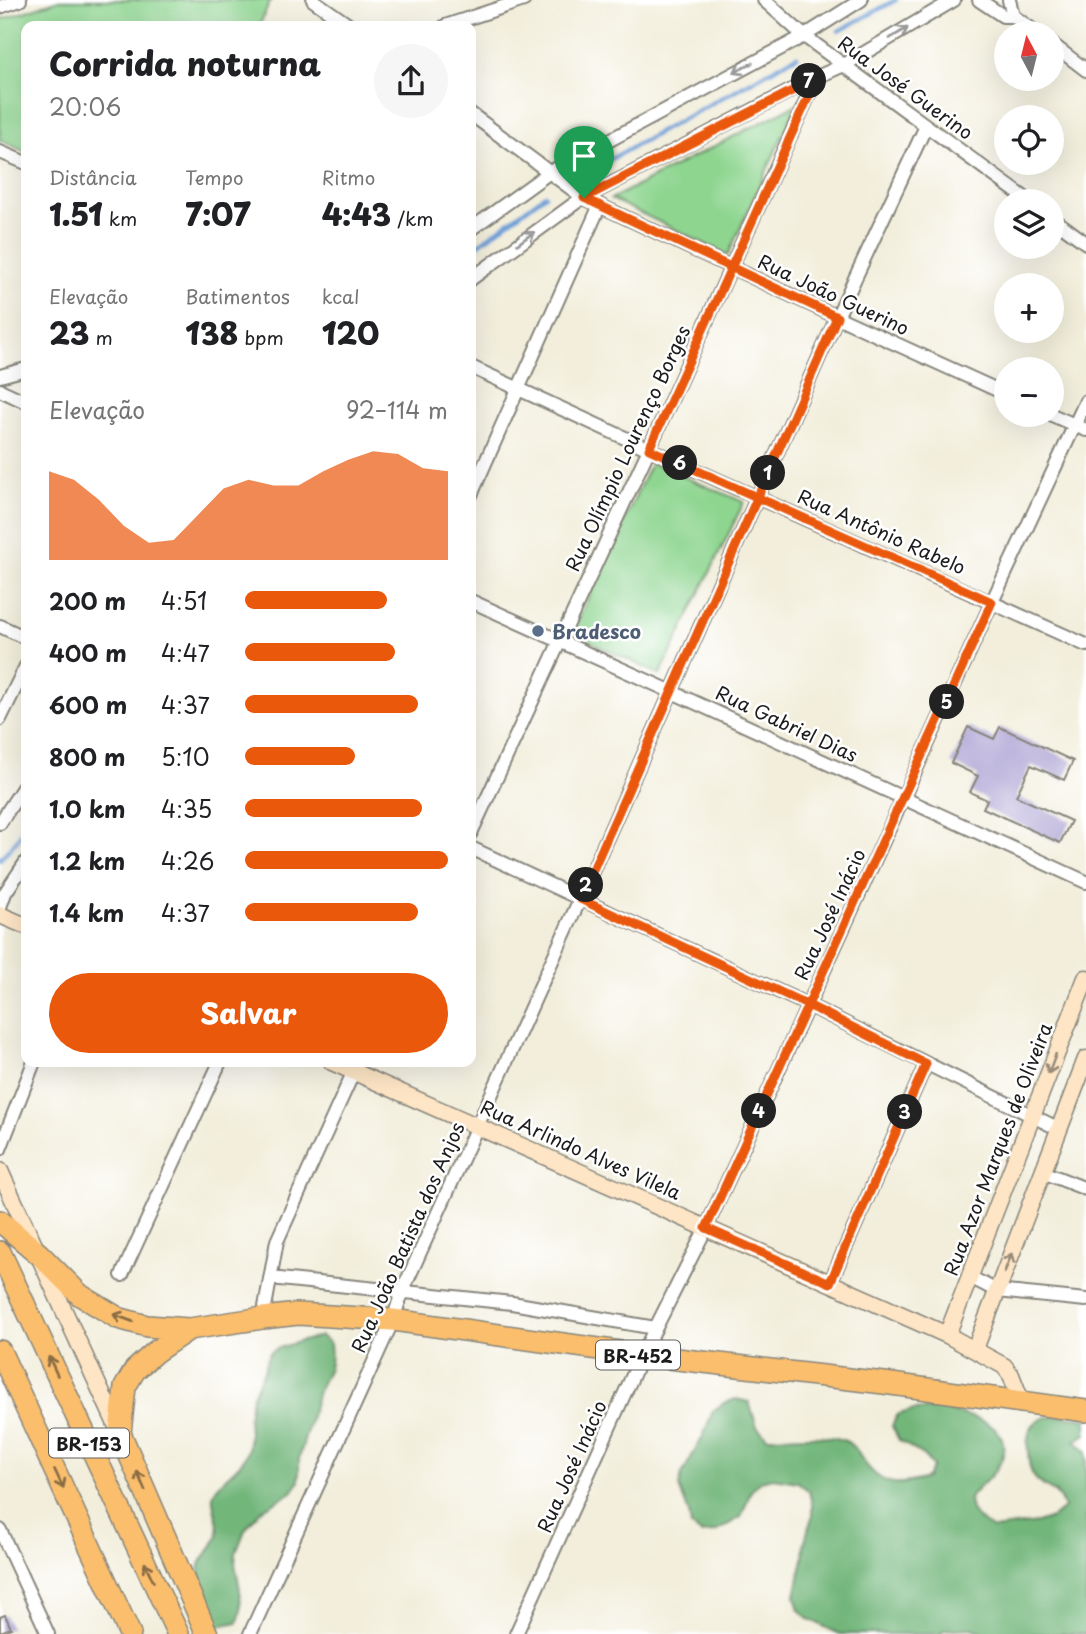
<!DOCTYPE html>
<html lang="pt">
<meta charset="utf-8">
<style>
:root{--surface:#fff;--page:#f6f6f6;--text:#202124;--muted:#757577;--accent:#ea580c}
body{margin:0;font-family:"Playpen Sans",sans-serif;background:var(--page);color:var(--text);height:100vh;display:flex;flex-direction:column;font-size:26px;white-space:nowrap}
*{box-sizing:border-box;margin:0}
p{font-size:23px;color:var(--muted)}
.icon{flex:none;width:38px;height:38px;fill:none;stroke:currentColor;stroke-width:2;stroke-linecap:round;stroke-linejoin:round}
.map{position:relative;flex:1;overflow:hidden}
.details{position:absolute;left:21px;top:21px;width:455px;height:1046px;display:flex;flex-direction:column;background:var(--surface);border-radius:14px;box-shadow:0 7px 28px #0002}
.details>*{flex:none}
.needle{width:46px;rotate:353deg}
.controls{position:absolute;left:994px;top:21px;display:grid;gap:14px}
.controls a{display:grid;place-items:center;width:70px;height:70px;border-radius:50%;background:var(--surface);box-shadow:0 7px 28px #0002;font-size:35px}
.pin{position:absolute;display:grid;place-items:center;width:60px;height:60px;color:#fff;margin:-72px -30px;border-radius:50% 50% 50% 0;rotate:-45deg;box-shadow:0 0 7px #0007}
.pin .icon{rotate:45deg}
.km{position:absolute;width:35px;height:35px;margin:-18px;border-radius:50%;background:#222;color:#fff;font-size:19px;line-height:35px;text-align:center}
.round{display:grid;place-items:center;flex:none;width:74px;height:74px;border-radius:37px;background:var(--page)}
.headline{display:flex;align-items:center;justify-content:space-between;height:119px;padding:0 28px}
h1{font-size:32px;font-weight:800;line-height:52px}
.stats{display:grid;grid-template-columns:repeat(3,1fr);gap:10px;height:119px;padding:7px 28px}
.stats div{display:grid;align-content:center}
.stats b{font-size:30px;font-weight:800}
.stats small{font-size:19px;font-weight:400}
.stats p{font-size:19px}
.chart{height:196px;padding:14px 28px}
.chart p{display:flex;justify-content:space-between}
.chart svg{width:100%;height:126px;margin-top:7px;fill:var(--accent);opacity:.7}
.cta{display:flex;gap:14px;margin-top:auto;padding:14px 28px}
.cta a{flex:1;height:80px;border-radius:42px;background:var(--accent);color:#fff;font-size:28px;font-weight:800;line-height:80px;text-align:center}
ul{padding:0 28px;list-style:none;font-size:23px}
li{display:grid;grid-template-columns:112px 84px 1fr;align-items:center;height:52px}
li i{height:18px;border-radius:9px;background:var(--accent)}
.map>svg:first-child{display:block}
</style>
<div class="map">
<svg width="1086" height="1634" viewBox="0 0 1086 1634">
<rect width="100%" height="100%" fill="#fff"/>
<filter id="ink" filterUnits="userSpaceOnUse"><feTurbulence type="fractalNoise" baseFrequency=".0143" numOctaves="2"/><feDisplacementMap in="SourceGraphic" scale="14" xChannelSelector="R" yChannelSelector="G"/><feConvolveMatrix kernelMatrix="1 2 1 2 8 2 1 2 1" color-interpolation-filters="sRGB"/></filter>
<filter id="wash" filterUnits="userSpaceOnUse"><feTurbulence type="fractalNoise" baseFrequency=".00686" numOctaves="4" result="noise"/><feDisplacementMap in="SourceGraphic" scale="28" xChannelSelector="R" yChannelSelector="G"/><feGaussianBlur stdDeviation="1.57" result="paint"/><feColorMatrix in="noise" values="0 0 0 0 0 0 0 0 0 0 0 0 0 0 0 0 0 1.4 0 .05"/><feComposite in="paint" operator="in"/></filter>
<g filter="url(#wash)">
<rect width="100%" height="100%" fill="#f2eedb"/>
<path fill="#8ed590" stroke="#557856" stroke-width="2" d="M59 0H271L259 26H26V152L0 140V20Z
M797 104 728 255 611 199Z
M651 463 744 502 660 675 572 633Z"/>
<path fill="#72b67a" stroke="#47694b" stroke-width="2" d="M321 1336 330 1344 331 1356 329 1368 318 1391 299 1459V1482L292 1492 260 1511 245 1530 236 1553 235 1564 240 1589 241 1611 238 1622 214 1627C212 1622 208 1617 207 1612 204 1604 198 1572 200 1565 204 1553 216 1547 218 1533 220 1520 211 1505 213 1496 216 1480 242 1470 248 1450 251 1437 247 1425 249 1412 250 1397 257 1386 263 1373 266 1366 265 1359 270 1353 278 1345 309 1340 321 1336Z
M736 1399 749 1402 757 1427 767 1437C789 1437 824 1433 843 1440 852 1443 857 1451 862 1459 881 1487 897 1487 927 1478L933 1466 924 1456 899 1440 892 1426 897 1415C910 1410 926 1408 940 1409 947 1410 954 1413 961 1414 981 1419 1009 1428 1003 1455 999 1472 980 1486 969 1498L971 1511 982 1522 994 1529 1037 1523 1052 1518 1064 1508C1057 1487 1051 1494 1038 1481 1029 1473 1029 1462 1028 1451 1024 1409 1057 1416 1086 1418V1434L1075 1441 1086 1451V1634H987L972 1628 943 1630 941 1634H839L811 1620 799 1610 795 1596 803 1559 804 1544 812 1517V1504L809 1491 798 1482 773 1478 760 1481 751 1491 741 1517 715 1532 701 1534 691 1526 689 1513 679 1487 682 1474 703 1436 713 1411 724 1403Z"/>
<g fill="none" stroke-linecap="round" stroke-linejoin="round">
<path stroke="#6e9fd8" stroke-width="4.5" d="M839 31 896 0
M580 176 797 56
M471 250 545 195
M0 859 17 840 26 824"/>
</g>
<g id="blocks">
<path fill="#a89ed1" d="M968 727 994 739 1000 727 1073 761 1064 780 1031 765 1016 796 1071 821 1060 843 983 808 987 800 970 792 978 776 951 763Z
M5 1615 11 1628 0 1632V1617Z"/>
</g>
</g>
<g filter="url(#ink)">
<use href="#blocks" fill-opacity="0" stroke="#87857c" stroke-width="2"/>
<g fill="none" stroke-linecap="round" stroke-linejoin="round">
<g stroke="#87857c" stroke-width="16">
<path id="street" d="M313 0 350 26
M764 0 804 36 1029 201
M979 0 1003 16H1013L1037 33
M1009 0 1013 16
M0 7 20 0
M445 26 524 0
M1052 44 1086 70
M471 114 584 198 837 317 1006 394
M0 152 26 163
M1052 218 1086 243
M471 229 550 172 804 36 861 0
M471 279 578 201 817 77 844 65 954 0
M471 367 649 449 1086 645
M0 376 26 369
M0 390 26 402
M1052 415 1086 430
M471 495 600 205
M471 601 670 691 1086 882
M0 626 26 638
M0 719 26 666
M0 823 26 783
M471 833 649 449 817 77
M471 848 808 1005 1059 1129
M0 907 5 893 26 862
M0 1149 34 1062
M1043 1172 1086 1189
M122 1275 220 1062
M970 1277 997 1291 1086 1300
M270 1278 512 1303 655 1328
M830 1283 926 1064
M263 1318 277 1241 358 1062
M0 1530 48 1634
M250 1634 393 1320 402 1292 580 899 837 317 926 126
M516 1634 642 1355 706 1228 903 798 992 602 1086 401"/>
</g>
<g stroke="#87857c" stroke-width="19">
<path id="secondary" d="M0 915 26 926
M332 1062 947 1335 1004 1366 1011 1375 1021 1401
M0 1171 120 1433
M947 1335 1086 978
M975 1349 1086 1059"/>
</g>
<g stroke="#87857c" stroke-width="24">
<path id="highway" d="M0 1221 39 1254 80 1295 118 1318 147 1326 189 1329 263 1318 298 1314 393 1320 642 1355 884 1383 1086 1411
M0 1252 178 1634
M189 1329 155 1352 135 1370 125 1387 120 1433 207 1634
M0 1351 130 1634"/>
</g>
<use href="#street" stroke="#fff" stroke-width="12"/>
<use href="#secondary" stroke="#fde5c5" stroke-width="16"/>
<use href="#highway" stroke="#fabe6d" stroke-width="21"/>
</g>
<defs><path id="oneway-shaft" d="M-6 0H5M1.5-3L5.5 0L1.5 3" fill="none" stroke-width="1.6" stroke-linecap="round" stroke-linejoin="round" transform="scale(1.75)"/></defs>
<g stroke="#999">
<use href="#oneway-shaft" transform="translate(899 33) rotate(-31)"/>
<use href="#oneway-shaft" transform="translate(743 68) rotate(152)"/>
<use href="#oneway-shaft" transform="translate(526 238) rotate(-36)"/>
</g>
<g stroke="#988b79">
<use href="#oneway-shaft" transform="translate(1052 1064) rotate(111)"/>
<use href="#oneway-shaft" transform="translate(1008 1263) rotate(-69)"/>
</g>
<g stroke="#8b6d44">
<use href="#oneway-shaft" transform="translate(123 1318) rotate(-160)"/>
<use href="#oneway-shaft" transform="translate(53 1366) rotate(-115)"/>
<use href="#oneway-shaft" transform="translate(59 1479) rotate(65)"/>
<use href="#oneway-shaft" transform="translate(141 1481) rotate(-113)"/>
<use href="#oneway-shaft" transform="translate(149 1572) rotate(-115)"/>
</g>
</g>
<g fill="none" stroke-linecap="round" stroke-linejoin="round" filter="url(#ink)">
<g stroke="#fff" stroke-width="14">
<path id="route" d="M584 198 837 317C752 511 665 704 580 899L808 1005 926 1064 830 1283 706 1228C801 1019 898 811 992 602L649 449 817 78 584 198"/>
</g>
<use href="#route" stroke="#ea580c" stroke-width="9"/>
</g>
<circle fill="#5c6f8a" stroke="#fff" stroke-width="2.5" cx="538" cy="631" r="7"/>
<g text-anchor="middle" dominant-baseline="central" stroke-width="5" stroke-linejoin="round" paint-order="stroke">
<g fill="#fff" stroke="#606060" stroke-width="2">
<rect x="596" y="1340.5" width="84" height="29" rx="5"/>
<rect x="49" y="1428.5" width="80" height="29" rx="5"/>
</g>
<g font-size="18" font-weight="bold" fill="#1c1c1c">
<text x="638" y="1355">BR-452</text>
<text x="89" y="1443">BR-153</text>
</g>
<g font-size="19" fill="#1c1c1c" stroke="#fff">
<text transform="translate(906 87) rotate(36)">Rua José Guerino</text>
<text transform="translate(834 294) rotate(25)">Rua João Guerino</text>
<text transform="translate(627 448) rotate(-65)">Rua Olímpio Lourenço Borges</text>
<text transform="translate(882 531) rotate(24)">Rua Antônio Rabelo</text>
<text transform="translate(787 723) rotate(25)">Rua Gabriel Dias</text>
<text transform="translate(829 914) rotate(-65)">Rua José Inácio</text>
<text transform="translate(581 1149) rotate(24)">Rua Arlindo Alves Vilela</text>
<text transform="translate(997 1149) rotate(-69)">Rua Azor Marques de Oliveira</text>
<text transform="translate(407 1237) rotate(-66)">Rua João Batista dos Anjos</text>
<text transform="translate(571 1466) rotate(-66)">Rua José Inácio</text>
</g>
<g font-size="19" font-weight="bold" fill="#4e5e75" stroke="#fff" text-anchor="start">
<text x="552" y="631">Bradesco</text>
</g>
</g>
</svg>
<div class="controls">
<a><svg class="needle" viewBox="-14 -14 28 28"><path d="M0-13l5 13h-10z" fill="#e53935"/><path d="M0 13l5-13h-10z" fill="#757577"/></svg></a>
<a><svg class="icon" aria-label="locate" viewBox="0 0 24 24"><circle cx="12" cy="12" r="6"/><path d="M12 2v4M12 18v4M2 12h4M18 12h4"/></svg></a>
<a><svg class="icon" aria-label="layers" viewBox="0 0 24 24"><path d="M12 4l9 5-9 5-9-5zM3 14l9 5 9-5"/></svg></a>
<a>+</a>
<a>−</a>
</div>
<div class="pin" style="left:584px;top:198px;background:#1e9e55"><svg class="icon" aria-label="arrive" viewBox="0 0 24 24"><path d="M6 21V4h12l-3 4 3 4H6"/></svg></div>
<b class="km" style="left:768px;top:473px">1</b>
<b class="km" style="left:586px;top:885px">2</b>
<b class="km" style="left:905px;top:1112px">3</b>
<b class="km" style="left:759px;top:1111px">4</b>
<b class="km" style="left:947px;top:702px">5</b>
<b class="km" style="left:680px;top:463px">6</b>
<b class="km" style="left:809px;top:81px">7</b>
<section class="details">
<div class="headline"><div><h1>Corrida noturna</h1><p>20:06</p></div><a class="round"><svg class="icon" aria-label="share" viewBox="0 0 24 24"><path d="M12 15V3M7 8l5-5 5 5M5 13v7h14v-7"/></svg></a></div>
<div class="stats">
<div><p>Distância</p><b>1.51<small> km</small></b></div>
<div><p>Tempo</p><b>7:07</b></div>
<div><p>Ritmo</p><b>4:43<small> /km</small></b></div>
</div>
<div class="stats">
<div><p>Elevação</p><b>23<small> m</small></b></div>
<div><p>Batimentos</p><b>138<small> bpm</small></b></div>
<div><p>kcal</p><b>120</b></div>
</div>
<div class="chart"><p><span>Elevação</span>92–114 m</p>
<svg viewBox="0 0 160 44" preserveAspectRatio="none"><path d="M0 44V13L10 16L20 23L30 32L40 38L50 37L60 28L70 19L80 16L90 18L100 18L110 13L120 9L130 6L140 7L150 12L160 13V44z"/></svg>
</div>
<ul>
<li><b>200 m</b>4:51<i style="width:70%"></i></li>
<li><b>400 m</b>4:47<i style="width:74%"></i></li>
<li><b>600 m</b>4:37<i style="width:85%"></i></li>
<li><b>800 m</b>5:10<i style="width:54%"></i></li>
<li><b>1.0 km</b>4:35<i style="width:87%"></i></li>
<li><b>1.2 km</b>4:26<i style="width:100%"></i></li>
<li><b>1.4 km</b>4:37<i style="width:85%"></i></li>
</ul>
<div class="cta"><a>Salvar</a></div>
</section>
</div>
